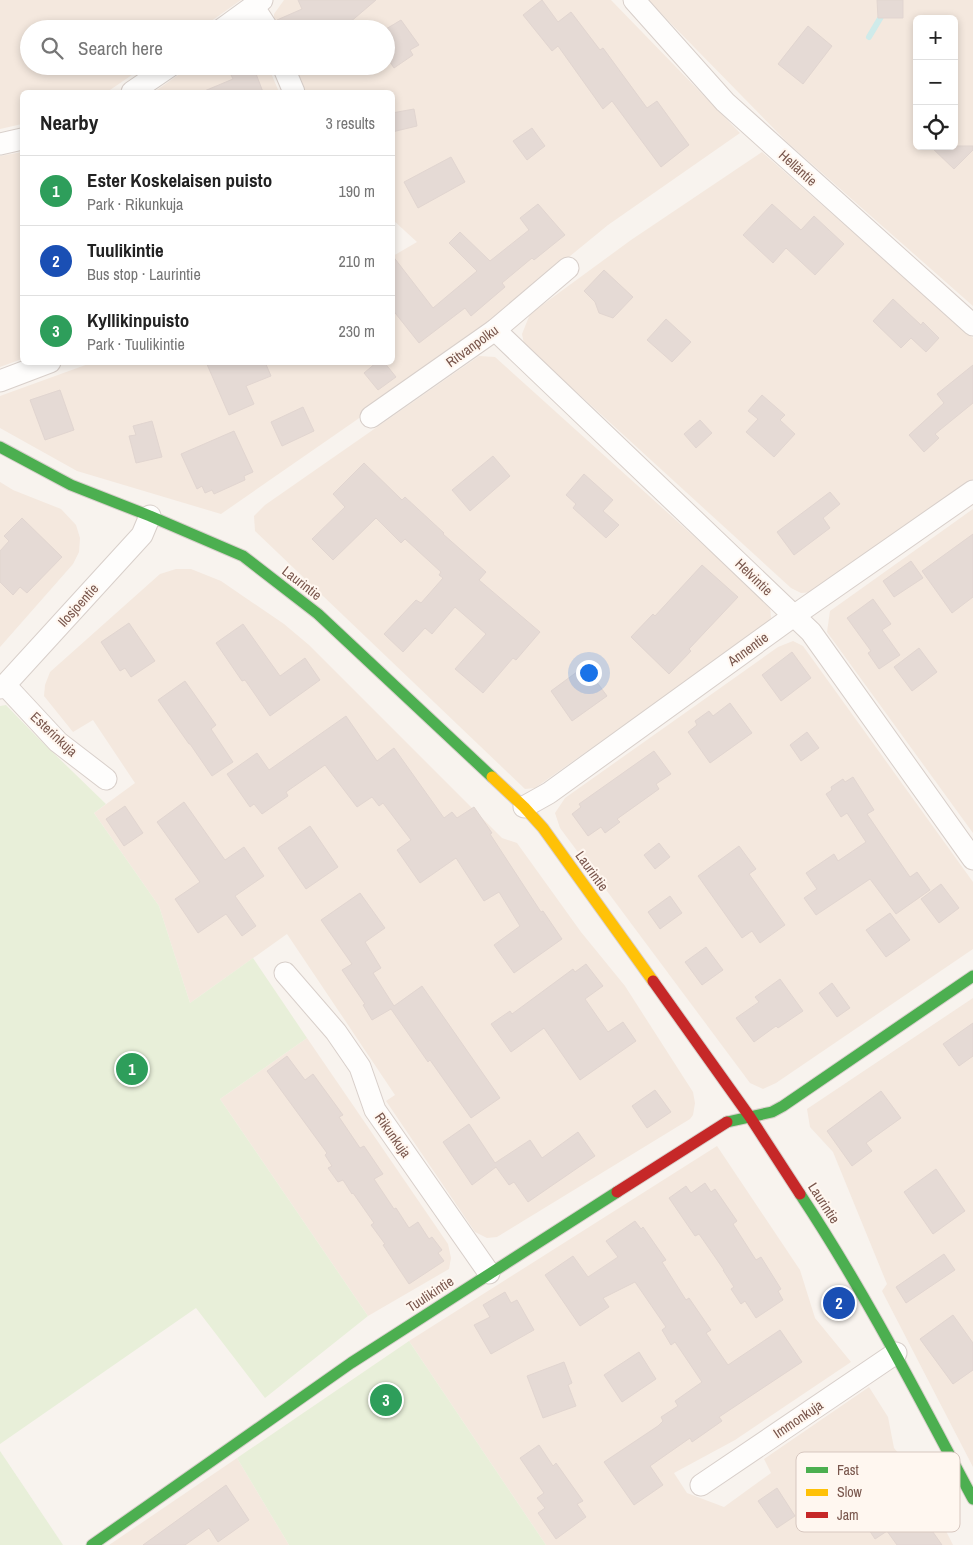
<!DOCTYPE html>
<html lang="en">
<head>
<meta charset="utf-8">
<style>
  body { margin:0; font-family:"Archivo Narrow",sans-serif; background:#f6f6f6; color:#222 }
  .controls { position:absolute; right:15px; top:15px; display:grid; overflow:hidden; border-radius:8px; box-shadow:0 2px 8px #0003 }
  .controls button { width:45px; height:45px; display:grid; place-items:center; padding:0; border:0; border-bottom:1px solid #e0e0e0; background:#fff; color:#222; font:25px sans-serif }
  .you { position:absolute; left:588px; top:672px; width:18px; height:18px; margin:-12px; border:4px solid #fff; border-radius:50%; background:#1a73e8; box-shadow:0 0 0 8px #1a73e833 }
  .badge { display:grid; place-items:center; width:32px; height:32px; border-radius:50%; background:#7c3aed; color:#fff; font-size:16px; font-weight:700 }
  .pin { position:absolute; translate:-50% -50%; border:2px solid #fff; box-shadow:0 1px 5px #0006 }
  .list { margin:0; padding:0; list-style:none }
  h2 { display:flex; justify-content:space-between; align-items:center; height:65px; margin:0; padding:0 20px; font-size:21px }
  h2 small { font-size:16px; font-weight:400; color:#767676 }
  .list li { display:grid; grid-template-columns:32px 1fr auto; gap:15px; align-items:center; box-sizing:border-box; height:70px; padding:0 20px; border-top:1px solid #e0e0e0 }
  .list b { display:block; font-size:19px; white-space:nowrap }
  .list p { margin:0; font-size:16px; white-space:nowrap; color:#767676 }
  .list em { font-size:16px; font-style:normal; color:#767676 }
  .icon { flex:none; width:28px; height:28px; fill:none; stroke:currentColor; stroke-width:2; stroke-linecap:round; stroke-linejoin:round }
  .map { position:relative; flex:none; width:973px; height:1545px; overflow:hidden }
  .search { position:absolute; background:#fff; box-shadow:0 2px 8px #0003; left:20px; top:20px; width:375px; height:55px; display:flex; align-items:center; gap:12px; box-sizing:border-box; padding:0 18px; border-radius:28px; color:#767676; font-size:19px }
  .panel { position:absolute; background:#fff; box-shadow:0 2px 8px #0003; left:20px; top:90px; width:375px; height:275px; border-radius:8px }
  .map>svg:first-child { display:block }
  .residential { fill:#f4e8de; fill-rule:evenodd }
  .green { fill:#e8efd9 }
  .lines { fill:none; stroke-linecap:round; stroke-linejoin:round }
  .stream { stroke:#cfebea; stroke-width:6 }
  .building { fill:#e5dad5; stroke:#e1d5d0 }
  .street-casing { stroke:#d8cfca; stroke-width:23 }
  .fast-casing { stroke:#d9d0cc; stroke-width:13 }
  .slow-casing { stroke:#d9d0cc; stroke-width:13 }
  .jam-casing { stroke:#d9d0cc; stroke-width:13 }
  .street { stroke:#fefdfc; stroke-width:21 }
  .fast { stroke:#4caf50; stroke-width:11 }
  .slow { stroke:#ffc107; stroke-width:11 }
  .jam { stroke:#c62828; stroke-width:11 }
  .labels { text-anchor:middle; stroke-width:4; stroke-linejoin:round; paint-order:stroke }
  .street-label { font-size:14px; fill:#79564c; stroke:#fff7f0 }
  .key { fill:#fff7f0; stroke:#d7c7bf; stroke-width:1 }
  .key-label { font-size:14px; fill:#79564c }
</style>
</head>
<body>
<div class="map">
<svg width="973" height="1545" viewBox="0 0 973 1545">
  <rect width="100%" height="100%" fill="#f8f3ee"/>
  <!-- residential -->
  <g class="residential">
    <polygon points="0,0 241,0 200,29 29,29 29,66 145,66 107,92 22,92 22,124 0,129"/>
    <polygon points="284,0 611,0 740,133 608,225 443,360 221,514 77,471 0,428 0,396 91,363 392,362 393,256 417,242 393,220 392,92 300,92 289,66 386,66 386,29 274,29 274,14"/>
    <path d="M648,0H973V306L787,142ZM917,19H954V146H917Z"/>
    <polygon points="191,66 268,66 279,92 154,92"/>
    <polygon points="22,152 22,359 0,367 0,156"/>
    <polygon points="762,152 973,338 973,479 814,592 801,593 791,588 524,344 522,334 530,314 631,240"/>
    <polygon points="479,356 495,357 770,605 771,618 766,625 535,788 525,789 255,531 254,516 265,505"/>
    <polygon points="0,482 13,490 61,509 76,525 80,538 79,552 73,564 0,647"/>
    <polygon points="973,509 973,833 827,632 830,611"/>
    <polygon points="176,569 191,569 221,581 284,624 309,645 502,838 517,843 581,932 625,986 693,1092 695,1103 693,1115 690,1119 497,1237 487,1238 475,1232 386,1101 395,1095 287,934 190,1003 159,906 94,813 135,783 93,720 73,732 44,696 45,685 50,672 160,574"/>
    <polygon points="793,641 803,646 973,882 973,949 776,1083 763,1089 750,1083 560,828 555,813 565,798 778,647"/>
    <polygon points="973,998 973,1467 882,1291 887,1284 833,1152 810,1127 807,1109"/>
    <polygon points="307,1038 448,1244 451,1258 449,1269 368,1316 220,1099"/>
    <polygon points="717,1146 800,1270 815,1318 851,1362 735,1440 674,1473 687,1493 724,1507 771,1473 764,1459 869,1387 888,1417 894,1448 920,1479 953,1545 546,1545 409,1341"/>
    <polygon points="237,1458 289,1545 109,1545"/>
  </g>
  <!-- green -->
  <g class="green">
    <polygon points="6,705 36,736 106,804 94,813 159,906 190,1003 253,958 307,1038 220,1099 368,1316 265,1398 196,1308 0,1444 0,706"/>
    <polygon points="409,1341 546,1545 289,1545 237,1458"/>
    <polygon points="0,1451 63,1545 0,1545"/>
  </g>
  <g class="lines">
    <!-- stream -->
    <polyline class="stream" points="869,37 891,0"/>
  </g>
  <!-- building -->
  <g class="building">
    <polygon points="298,0 376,0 342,29 280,29 277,20 302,9"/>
    <polygon points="542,0 558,22 571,12 600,50 603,48 647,108 657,101 689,145 661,167 612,101 603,109 558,46 552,51 523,15"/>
    <polygon points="877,0 903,0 903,18 878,18"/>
    <polygon points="401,20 419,45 410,50 413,55 394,68 386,56 386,29"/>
    <polygon points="808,26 832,46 803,84 778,64"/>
    <polygon points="246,66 253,66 263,92 202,92 233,79 230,73"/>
    <polygon points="414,109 417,126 392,132 392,113"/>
    <polygon points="532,128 545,146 527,160 513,141"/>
    <polygon points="930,146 973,146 973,150 954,169"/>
    <polygon points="451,157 465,182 418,208 404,182"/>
    <polygon points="538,204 565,235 534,260 532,258 502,283 505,287 471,316 465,308 419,343 392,309 392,255 433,308 477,271 449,243 460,232 490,261 529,230 520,218"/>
    <polygon points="772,204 801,230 814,216 844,244 815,275 786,248 773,263 743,235"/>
    <polygon points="604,270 633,297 613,318 599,313 595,302 584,291"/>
    <polygon points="893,299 921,325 923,322 939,338 926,352 911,338 901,348 873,321"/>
    <polygon points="666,319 691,342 672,362 647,340"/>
    <polygon points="206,362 265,362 271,376 246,386 254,404 229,415"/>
    <polygon points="377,362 384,362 396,377 378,390 364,373"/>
    <polygon points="973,365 973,403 935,434 939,438 924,452 909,435 944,403 937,394"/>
    <polygon points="60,390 74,430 45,440 30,400"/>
    <polygon points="762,395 785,415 780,420 795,434 774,457 746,432 758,419 748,411"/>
    <polygon points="303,407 314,431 282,446 271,422"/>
    <polygon points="700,420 712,433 696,448 684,434"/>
    <polygon points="152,421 162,457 136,463 129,436 136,435 133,426"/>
    <polygon points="234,431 253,472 244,476 245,480 214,494 212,490 205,493 202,486 197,489 181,454"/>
    <polygon points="493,456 510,476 470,511 452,490"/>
    <polygon points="364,463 402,500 405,497 444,533 443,534 486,572 479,580 540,632 516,660 513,658 483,693 455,669 486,634 455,607 432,634 425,628 403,652 384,634 416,600 421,603 443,578 439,575 441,572 405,539 401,543 376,518 333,560 312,539 345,507 333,494"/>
    <polygon points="584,474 613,500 603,511 619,525 606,538 573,508 576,504 566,495"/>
    <polygon points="830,492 840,504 823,518 830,528 794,555 777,532"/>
    <polygon points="22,518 62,557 27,593 20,587 13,595 0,582 0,551 9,541 4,536"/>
    <polygon points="973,534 973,597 952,613 922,571"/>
    <polygon points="911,561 923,578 894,597 883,581"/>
    <polygon points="702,565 738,597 689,649 691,651 669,674 631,637 653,614 655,616"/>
    <polygon points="873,599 891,624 882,630 900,655 879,669 868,653 871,651 847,618"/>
    <polygon points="129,623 155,661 131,677 125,668 120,671 101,642"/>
    <polygon points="243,624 280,676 305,658 320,680 270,716 245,680 242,681 216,643"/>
    <polygon points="919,648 937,672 912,691 894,667"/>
    <polygon points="792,652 811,678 781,701 762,675"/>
    <polygon points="585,666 607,696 572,721 551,691"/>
    <polygon points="185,681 216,725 211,729 233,762 212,776 190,744 189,744 158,700"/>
    <polygon points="730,703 752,733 710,763 688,732 697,725 695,721 709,711 713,716"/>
    <polygon points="346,716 377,761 394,748 444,818 452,812 457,818 474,807 492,833 490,834 541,912 543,911 562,939 514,973 494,945 520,926 499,892 484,901 456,858 420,883 397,850 411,840 383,803 379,806 372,797 357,807 325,765 286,792 288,796 262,814 254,804 250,807 227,774 257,753 269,770"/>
    <polygon points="807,732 819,748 801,761 790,745"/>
    <polygon points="654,751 671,774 656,784 659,789 617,819 620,822 605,833 601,827 588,836 572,814 581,807 579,804"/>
    <polygon points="853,777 874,810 867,814 910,877 917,872 930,890 896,914 870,879 816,915 804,898 817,889 806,873 834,854 838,861 866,842 847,813 841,817 826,794 832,790 831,787 843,779 845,782"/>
    <polygon points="184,802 225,860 244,847 264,876 235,896 256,926 242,936 226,914 198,933 175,899 200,882 157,822"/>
    <polygon points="125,806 143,833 124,846 106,819"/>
    <polygon points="310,826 338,867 306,889 278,848"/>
    <polygon points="659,843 670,857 655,869 644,855"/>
    <polygon points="739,846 756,869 749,874 785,925 760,943 752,931 742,938 698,876"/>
    <polygon points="941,884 959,908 939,923 921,899"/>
    <polygon points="360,893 385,928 365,942 381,968 373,973 394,1006 422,986 500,1098 471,1118 430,1060 428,1062 391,1009 372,1020 363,1005 365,1004 342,970 352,964 321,920"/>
    <polygon points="670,896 682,913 660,929 648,912"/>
    <polygon points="890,913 910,940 886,957 866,930"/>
    <polygon points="706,947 723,970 702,985 685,962"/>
    <polygon points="586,964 603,986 585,999 608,1032 623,1022 636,1041 580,1080 544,1028 511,1052 491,1024 510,1011 512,1014 573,969 575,972"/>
    <polygon points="780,979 803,1011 778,1028 776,1026 754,1042 736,1018 759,1002 755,997"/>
    <polygon points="832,983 850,1008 837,1017 819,993"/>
    <polygon points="973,1023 973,1056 959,1066 943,1044"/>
    <polygon points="287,1056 305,1080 313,1074 343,1115 339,1117 360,1148 364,1146 383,1174 374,1179 394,1209 396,1208 409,1228 418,1222 429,1239 432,1237 442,1250 438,1253 444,1261 409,1284 383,1245 385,1244 371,1225 374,1223 353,1193 352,1194 343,1180 338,1182 328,1168 332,1166 325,1155 327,1153 267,1071"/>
    <polygon points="655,1090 671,1112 647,1128 632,1106"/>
    <polygon points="881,1091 901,1118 866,1143 872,1151 852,1166 827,1131"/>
    <polygon points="469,1124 495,1163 530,1140 542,1158 578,1132 595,1156 528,1202 514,1182 509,1185 496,1167 472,1185 443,1142"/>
    <polygon points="936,1169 965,1211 933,1234 904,1192"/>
    <polygon points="705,1183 711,1192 715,1189 737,1221 733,1224 756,1260 761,1257 781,1289 778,1291 783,1300 756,1318 745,1301 741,1304 731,1289 734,1287 723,1270 724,1270 699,1234 695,1236 669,1198 686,1186 691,1193"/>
    <polygon points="635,1221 641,1229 643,1227 666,1260 662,1262 686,1300 689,1298 711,1330 706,1333 728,1365 780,1330 802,1362 719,1417 722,1421 692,1442 690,1438 650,1466 663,1485 634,1505 604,1462 658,1426 663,1421 661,1417 678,1406 675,1401 702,1382 675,1342 671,1345 662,1330 666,1327 635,1282 603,1298 609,1307 580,1326 545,1275 573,1256 588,1277 618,1257 606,1241"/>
    <polygon points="944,1254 955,1270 906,1303 896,1287"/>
    <polygon points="505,1292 511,1303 517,1300 534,1330 491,1354 474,1325 490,1317 483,1305"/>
    <polygon points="953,1315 973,1343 973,1370 953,1384 920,1339"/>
    <polygon points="639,1352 656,1379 622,1402 604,1375"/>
    <polygon points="564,1362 572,1383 568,1385 576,1406 543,1418 527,1376"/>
    <polygon points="539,1445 553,1466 556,1463 583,1501 577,1504 586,1517 556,1539 538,1513 545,1508 537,1498 544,1493 520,1458"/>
    <polygon points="884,1462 942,1545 897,1545 887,1531 875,1539 851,1502 863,1494 854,1483"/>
    <polygon points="226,1485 249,1520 218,1542 209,1528 185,1545 143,1545"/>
    <polygon points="777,1488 795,1516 777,1528 758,1501"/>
  </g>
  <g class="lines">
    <!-- street casing -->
    <g class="street-casing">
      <g id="street">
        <polyline points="634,0 725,102 973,325"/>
        <polyline points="253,6 268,29"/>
        <polyline points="222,29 262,0"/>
        <polyline points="283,66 294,92"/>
        <polyline points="132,92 170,66"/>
        <polyline points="0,144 22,139"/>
        <polyline points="495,330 811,632 973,859"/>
        <polyline points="0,381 50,362"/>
        <polyline points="371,417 495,330 568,268"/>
        <polyline points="5,685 58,742 106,779"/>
        <polyline points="0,688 5,685 142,535 150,516"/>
        <polyline points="524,807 549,793 795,615 973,491"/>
        <polyline points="285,973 336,1032 360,1067 375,1110 489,1273"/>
        <polyline points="701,1485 896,1353"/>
      </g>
    </g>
    <!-- fast casing -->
    <g class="fast-casing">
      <g id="fast">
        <polyline points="0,447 71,485 150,516 243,556 318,614 492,777"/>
        <polyline points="727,1122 772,1112 783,1106 973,976"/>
        <path d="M800,1194C865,1292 918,1396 973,1499"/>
        <polyline points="92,1545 351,1363 617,1192"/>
      </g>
    </g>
    <!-- slow casing -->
    <g class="slow-casing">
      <polyline id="slow" points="492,777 524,807 543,828 653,981"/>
    </g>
    <!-- jam casing -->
    <g class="jam-casing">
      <g id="jam">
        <polyline points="653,981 750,1117 800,1194"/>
        <polyline points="617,1192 727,1122"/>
      </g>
    </g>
    <!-- street -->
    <use href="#street" class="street"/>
    <!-- fast -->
    <use href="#fast" class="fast"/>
    <!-- slow -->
    <use href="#slow" class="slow"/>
    <!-- jam -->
    <use href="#jam" class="jam"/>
  </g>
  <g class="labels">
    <!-- street labels -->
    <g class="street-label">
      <text transform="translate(798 168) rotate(42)" y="5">Helläntie</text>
      <text transform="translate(472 346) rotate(-36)" y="5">Ritvanpolku</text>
      <text transform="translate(754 577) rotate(44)" y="5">Helvintie</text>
      <text transform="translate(302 583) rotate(38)" y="5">Laurintie</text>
      <text transform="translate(78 605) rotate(-48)" y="5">Ilosjoentie</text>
      <text transform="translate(748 649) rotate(-36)" y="5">Annentie</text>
      <text transform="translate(54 734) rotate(43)" y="5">Esterinkuja</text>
      <text transform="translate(592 871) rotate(54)" y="5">Laurintie</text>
      <text transform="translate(393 1135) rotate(55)" y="5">Rikunkuja</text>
      <text transform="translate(824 1203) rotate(57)" y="5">Laurintie</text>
      <text transform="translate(430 1294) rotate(-33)" y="5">Tuulikintie</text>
      <text transform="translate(798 1419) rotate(-34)" y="5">Immonkuja</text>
    </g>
  </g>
  <!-- legend -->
  <rect x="796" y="1452" width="164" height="80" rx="8" class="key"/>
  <rect x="806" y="1467" width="22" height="6" fill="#4caf50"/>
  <rect x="806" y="1489" width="22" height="7" fill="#ffc107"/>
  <rect x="806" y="1512" width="22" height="6" fill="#c62828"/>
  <g class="key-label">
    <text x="837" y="1475">Fast</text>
    <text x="837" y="1497">Slow</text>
    <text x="837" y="1520">Jam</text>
  </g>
</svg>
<div class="controls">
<button>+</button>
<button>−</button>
<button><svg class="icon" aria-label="locate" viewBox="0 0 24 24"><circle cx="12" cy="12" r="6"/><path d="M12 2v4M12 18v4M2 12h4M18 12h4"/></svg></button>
</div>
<div class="you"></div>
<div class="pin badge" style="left:132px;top:1069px;background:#2e9e5b">1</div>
<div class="pin badge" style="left:839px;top:1303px;background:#1a4fb4">2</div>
<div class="pin badge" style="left:386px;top:1400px;background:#2e9e5b">3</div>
<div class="search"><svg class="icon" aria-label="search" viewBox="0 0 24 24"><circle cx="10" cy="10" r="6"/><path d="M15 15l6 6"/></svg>Search here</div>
<section class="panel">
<h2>Nearby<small>3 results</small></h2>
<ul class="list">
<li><span class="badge" style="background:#2e9e5b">1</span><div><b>Ester Koskelaisen puisto</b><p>Park · Rikunkuja</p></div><em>190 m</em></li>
<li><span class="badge" style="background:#1a4fb4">2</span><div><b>Tuulikintie</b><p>Bus stop · Laurintie</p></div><em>210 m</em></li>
<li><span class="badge" style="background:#2e9e5b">3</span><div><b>Kyllikinpuisto</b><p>Park · Tuulikintie</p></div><em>230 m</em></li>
</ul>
</section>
</div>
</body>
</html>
